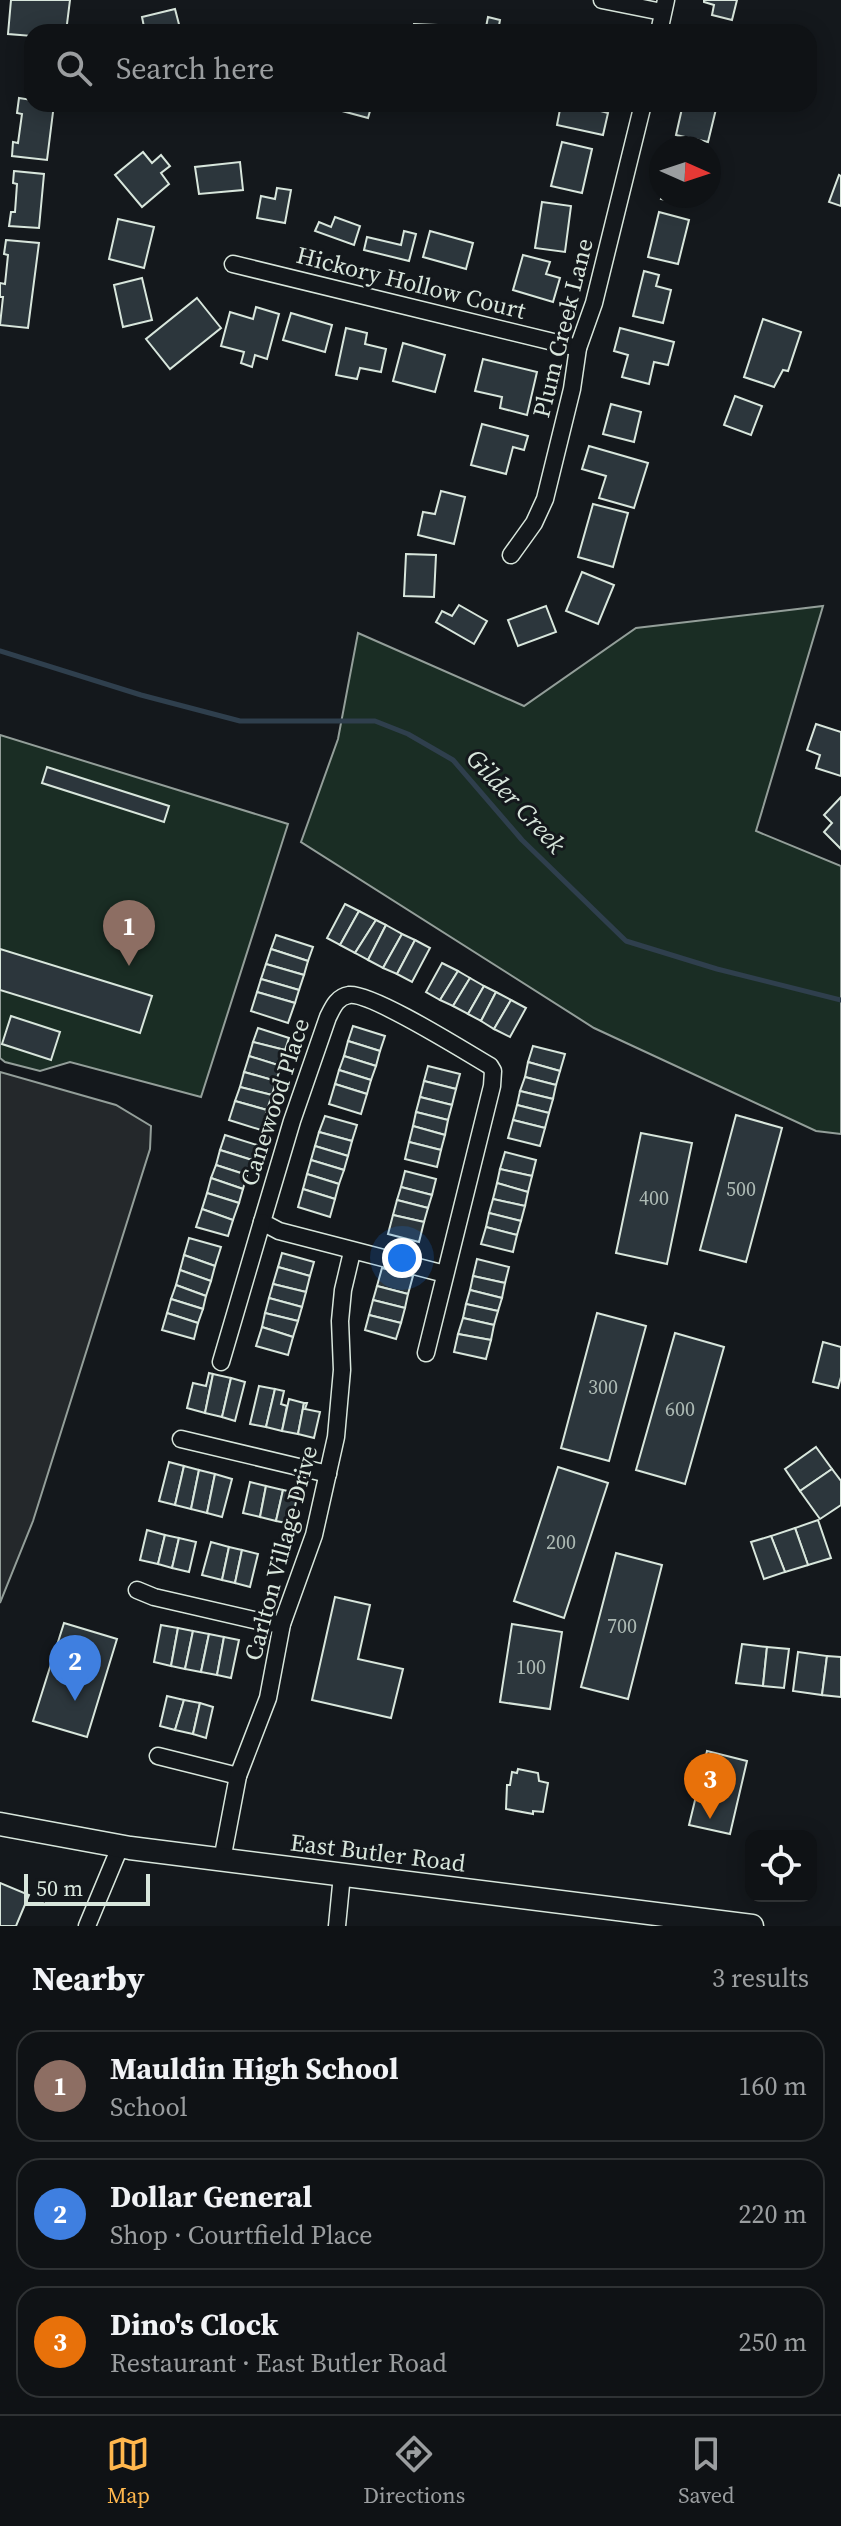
<!DOCTYPE html>
<html lang="en">
<head>
<meta charset="utf-8">
<style>
  body { margin:0; font-family:"Source Serif 4",serif; background:#181b1e; color:#f1f3f6 }
  .controls { position:absolute; right:24px; bottom:24px; display:grid; overflow:hidden; border-radius:16px; box-shadow:0 4px 20px #0003 }
  .controls button { width:72px; height:72px; display:grid; place-items:center; padding:0; border:0; border-bottom:2px solid #2f3234; background:#0f1215; color:#f1f3f6; font:40px sans-serif }
  .compass { position:absolute; left:649px; top:136px; width:72px; height:72px; border-radius:50%; background:#0f1215; box-shadow:0 4px 20px #0003; rotate:93deg }
  .scale { position:absolute; left:24px; bottom:20px; width:126px; box-sizing:border-box; padding-left:8px; border:4px solid #d8e6dc; border-top:0; font-size:22px; line-height:28px; white-space:nowrap; color:#d8e6dc; -webkit-text-stroke:6px #14181c; paint-order:stroke }
  .you { position:absolute; left:402px; top:1258px; width:28px; height:28px; margin:-20px; border:6px solid #fff; border-radius:50%; background:#1a73e8; box-shadow:0 0 0 12px #1a73e833 }
  .badge { display:grid; place-items:center; width:52px; height:52px; border-radius:50%; background:#ffb74d; color:#fff; font-size:26px; font-weight:700 }
  .pin { position:absolute; translate:-50% -66px; filter:drop-shadow(0 2px 4px #0008) }
  .pin::after { content:''; position:absolute; top:42px; width:28px; height:24px; background:inherit; clip-path:polygon(0 0,100% 0,50% 100%) }
  .list { margin:0; padding:0; list-style:none }
  h2 { display:flex; justify-content:space-between; align-items:center; height:104px; margin:0; padding:0 32px; font-size:34px }
  h2 small { font-size:26px; font-weight:400; color:#9b9ea0 }
  .list li { display:grid; grid-template-columns:52px 1fr auto; gap:24px; align-items:center; box-sizing:border-box; height:112px; margin:0 16px 16px; padding:0 16px; border:2px solid #2f3234; border-radius:24px }
  .list b { display:block; font-size:30px; white-space:nowrap }
  .list p { margin:0; font-size:26px; white-space:nowrap; color:#9b9ea0 }
  .list em { font-size:26px; font-style:normal; color:#9b9ea0 }
  .icon { flex:none; width:44px; height:44px; fill:none; stroke:currentColor; stroke-width:2; stroke-linecap:round; stroke-linejoin:round }
  .map { position:relative; flex:none; width:841px; height:1926px; overflow:hidden }
  .search { position:absolute; background:#0f1215; box-shadow:0 4px 20px #0003; left:24px; right:24px; top:24px; height:88px; display:flex; align-items:center; gap:20px; box-sizing:border-box; padding:0 28px; border-radius:24px; color:#9b9ea0; font-size:30px }
  .sheet { height:488px; background:#0f1215 }
  nav { display:flex; justify-content:space-around; align-items:center; box-sizing:border-box; height:112px; border-top:2px solid #2f3234; background:#0f1215; font-size:22px; color:#9b9ea0 }
  nav a { display:grid; justify-items:center; gap:4px }
  nav .on { color:#ffb74d }
  .map>svg:first-child { display:block }
  .green { fill:#1a2d24; stroke:#939e99; stroke-width:2 }
  .parking { fill:#24282b; stroke:#939e99; stroke-width:2 }
  .lines { fill:none; stroke-linecap:round; stroke-linejoin:round }
  .stream { stroke:#2f3f4d; stroke-width:5 }
  .building { fill:#2c363c; stroke:#d8e6dc; stroke-width:2 }
  .minor-casing { stroke:#d8e6dc; stroke-width:19 }
  .secondary-casing { stroke:#d8e6dc; stroke-width:25 }
  .minor { stroke:#14181c; stroke-width:16 }
  .secondary { stroke:#14181c; stroke-width:22 }
  .labels { text-anchor:middle; stroke-width:6; stroke-linejoin:round; paint-order:stroke }
  .number-label { font-size:20px; fill:#adbab4 }
  .street-label { font-size:24px; fill:#d8e6dc; stroke:#14181c }
  .water-label { font-size:26px; font-style:italic; fill:#d8e6dc; stroke:#14181c }
</style>
</head>
<body>
<div class="map">
<svg width="841" height="1926" viewBox="0 0 841 1926">
  <rect width="100%" height="100%" fill="#14181c"/>
  <!-- green -->
  <g class="green">
    <polygon points="823,606 756,831 841,866 841,1134 816,1131 594,1028 301,842 338,739 358,633 524,706 636,628"/>
    <polygon points="0,735 288,824 201,1097 70,1062 40,1071 5,1062 0,1058"/>
  </g>
  <!-- parking -->
  <polygon class="parking" points="0,1072 116,1105 151,1126 150,1149 33,1521 0,1603"/>
  <g class="lines">
    <!-- stream -->
    <polyline class="stream" points="0,651 141,695 240,721 375,721 408,734 453,760 522,840 626,941 717,969 841,1000"/>
  </g>
  <!-- building -->
  <g class="building">
    <polygon points="11,0 70,0 66,32 32,32 32,36 8,34"/>
    <polygon points="704,0 737,0 732,20 712,15 714,5 704,2"/>
    <polygon points="175,9 181,32 145,32 142,17"/>
    <polygon points="488,17 500,20 498,31 502,32 485,32"/>
    <polygon points="414,24 461,26 461,32 413,32"/>
    <polygon points="19,98 32,100 32,104 54,104 47,160 12,156 13,142 18,143 22,114 17,113"/>
    <polygon points="316,104 372,104 368,118"/>
    <polygon points="561,104 598,104 597,110 608,113 603,135 557,125"/>
    <polygon points="683,104 712,104 711,108 716,109 708,142 676,135"/>
    <polygon points="562,142 592,149 582,193 551,186"/>
    <polygon points="143,152 152,163 161,155 170,166 161,173 169,184 142,207 115,175"/>
    <polygon points="240,162 243,190 199,194 195,167"/>
    <polygon points="14,171 44,174 39,228 9,226 11,212 15,212 17,184 13,183"/>
    <polygon points="839,175 841,176 841,206 829,202"/>
    <polygon points="277,188 291,190 285,223 257,218 261,196 275,199"/>
    <polygon points="662,196 691,196 689,205 661,199"/>
    <polygon points="542,202 571,206 565,252 535,248"/>
    <polygon points="659,212 689,220 678,264 648,257"/>
    <polygon points="335,217 360,226 354,245 315,231 319,222 331,227"/>
    <polygon points="118,219 154,227 144,268 109,259"/>
    <polygon points="404,231 416,234 409,261 364,250 367,237 401,245"/>
    <polygon points="430,231 473,243 466,269 423,257"/>
    <polygon points="6,240 39,243 28,328 0,325 3,297 0,297 0,283 5,284 8,255 4,254"/>
    <polygon points="523,255 550,262 546,274 560,278 553,302 513,290"/>
    <polygon points="644,271 659,275 656,286 671,290 663,323 633,316"/>
    <polygon points="142,278 152,320 123,327 114,285"/>
    <polygon points="197,298 221,328 170,369 146,339"/>
    <polygon points="256,307 279,314 267,359 255,355 252,367 241,363 244,352 221,346 230,312 253,319"/>
    <polygon points="291,313 332,325 325,352 283,340"/>
    <polygon points="763,319 801,332 788,371 783,370 774,387 744,377"/>
    <polygon points="346,328 367,333 365,344 386,349 381,372 360,368 357,379 336,375"/>
    <polygon points="620,328 674,342 668,365 654,362 649,384 622,377 628,355 614,351"/>
    <polygon points="403,343 445,355 435,392 393,381"/>
    <polygon points="483,359 537,372 527,415 500,408 502,397 475,391"/>
    <polygon points="735,396 762,406 751,435 724,425"/>
    <polygon points="611,404 641,412 634,442 603,434"/>
    <polygon points="482,424 528,436 524,450 513,447 506,474 471,465"/>
    <polygon points="589,446 648,463 634,508 599,498 606,476 582,469"/>
    <polygon points="441,491 465,497 454,544 418,535 423,512 435,514"/>
    <polygon points="593,504 628,513 613,567 578,557"/>
    <polygon points="406,554 436,555 434,597 404,596"/>
    <polygon points="582,572 614,585 598,624 566,611"/>
    <polygon points="459,605 487,621 474,644 436,622 442,611 452,616"/>
    <polygon points="546,606 556,632 518,646 508,620"/>
    <polygon points="816,724 841,732 841,776 816,768 820,755 807,750"/>
    <polygon points="47,767 169,806 164,822 42,783"/>
    <polygon points="841,797 841,849 824,832 832,823 824,815"/>
    <polygon points="345,904 359,911 340,945 327,938"/>
    <polygon points="359,911 376,920 355,953 340,945"/>
    <polygon points="376,920 386,925 368,960 355,953"/>
    <polygon points="386,925 402,934 383,968 368,960"/>
    <polygon points="402,934 415,940 397,974 383,968"/>
    <polygon points="276,935 313,947 308,961 271,949"/>
    <polygon points="415,940 430,948 412,982 397,974"/>
    <polygon points="0,949 152,996 140,1033 0,990"/>
    <polygon points="271,949 308,961 304,975 266,964"/>
    <polygon points="442,963 458,971 440,1000 426,992"/>
    <polygon points="266,964 304,975 299,990 261,979"/>
    <polygon points="458,971 470,978 453,1006 440,1000"/>
    <polygon points="470,978 484,986 468,1014 453,1006"/>
    <polygon points="261,979 299,990 295,1003 257,992"/>
    <polygon points="484,986 496,992 481,1021 468,1014"/>
    <polygon points="257,992 295,1003 288,1023 251,1011"/>
    <polygon points="496,992 511,1000 494,1029 481,1021"/>
    <polygon points="511,1000 526,1008 510,1037 494,1029"/>
    <polygon points="11,1016 60,1032 51,1060 2,1044"/>
    <polygon points="353,1026 385,1036 380,1051 348,1041"/>
    <polygon points="258,1028 289,1038 285,1050 253,1042"/>
    <polygon points="348,1041 380,1051 376,1066 344,1056"/>
    <polygon points="253,1042 285,1050 281,1066 249,1056"/>
    <polygon points="533,1046 565,1054 560,1071 528,1062"/>
    <polygon points="249,1056 281,1066 276,1081 244,1072"/>
    <polygon points="344,1056 376,1066 371,1080 339,1070"/>
    <polygon points="528,1062 560,1071 556,1085 525,1077"/>
    <polygon points="428,1066 460,1074 456,1089 424,1081"/>
    <polygon points="339,1070 371,1080 367,1094 335,1084"/>
    <polygon points="244,1072 276,1081 272,1095 240,1087"/>
    <polygon points="525,1077 556,1085 553,1099 520,1091"/>
    <polygon points="424,1081 456,1089 452,1105 420,1097"/>
    <polygon points="335,1084 367,1094 361,1114 329,1104"/>
    <polygon points="240,1087 272,1095 267,1110 235,1101"/>
    <polygon points="520,1091 553,1099 549,1113 517,1105"/>
    <polygon points="420,1097 452,1105 448,1120 416,1112"/>
    <polygon points="235,1101 267,1110 261,1130 229,1120"/>
    <polygon points="517,1105 549,1113 545,1128 513,1120"/>
    <polygon points="416,1112 448,1120 445,1135 413,1126"/>
    <polygon points="736,1115 782,1128 746,1262 700,1250"/>
    <polygon points="325,1116 357,1125 352,1141 319,1132"/>
    <polygon points="513,1120 545,1128 540,1146 508,1138"/>
    <polygon points="413,1126 445,1135 441,1150 409,1142"/>
    <polygon points="319,1132 352,1141 348,1156 315,1146"/>
    <polygon points="641,1133 692,1143 667,1264 616,1253"/>
    <polygon points="225,1135 257,1145 252,1160 220,1150"/>
    <polygon points="409,1142 441,1150 437,1167 405,1159"/>
    <polygon points="315,1146 348,1156 344,1170 311,1160"/>
    <polygon points="220,1150 252,1160 247,1175 216,1165"/>
    <polygon points="505,1152 536,1160 532,1176 500,1169"/>
    <polygon points="311,1160 344,1170 339,1184 307,1174"/>
    <polygon points="216,1165 247,1175 243,1189 211,1178"/>
    <polygon points="500,1169 532,1176 528,1192 497,1183"/>
    <polygon points="405,1171 436,1179 432,1195 401,1187"/>
    <polygon points="307,1174 339,1184 335,1199 303,1189"/>
    <polygon points="211,1178 243,1189 239,1203 207,1193"/>
    <polygon points="497,1183 528,1192 525,1206 493,1199"/>
    <polygon points="401,1187 432,1195 428,1208 397,1200"/>
    <polygon points="303,1189 335,1199 330,1217 298,1207"/>
    <polygon points="207,1193 239,1203 233,1220 202,1209"/>
    <polygon points="493,1199 525,1206 521,1221 489,1213"/>
    <polygon points="397,1200 428,1208 424,1222 393,1215"/>
    <polygon points="202,1209 233,1220 228,1236 196,1227"/>
    <polygon points="489,1213 521,1221 517,1235 486,1227"/>
    <polygon points="393,1215 424,1222 419,1242 388,1234"/>
    <polygon points="486,1227 517,1235 513,1252 481,1244"/>
    <polygon points="189,1238 221,1247 215,1266 184,1255"/>
    <polygon points="282,1253 314,1262 310,1276 278,1267"/>
    <polygon points="184,1255 215,1266 211,1281 180,1270"/>
    <polygon points="477,1259 509,1267 505,1283 473,1276"/>
    <polygon points="278,1267 310,1276 306,1292 273,1284"/>
    <polygon points="382,1268 413,1276 408,1294 377,1286"/>
    <polygon points="180,1270 211,1281 206,1296 176,1285"/>
    <polygon points="473,1276 505,1283 502,1298 470,1290"/>
    <polygon points="273,1284 306,1292 302,1307 269,1298"/>
    <polygon points="176,1285 206,1296 203,1309 171,1299"/>
    <polygon points="377,1286 408,1294 405,1308 373,1300"/>
    <polygon points="470,1290 502,1298 498,1311 466,1304"/>
    <polygon points="269,1298 302,1307 298,1321 265,1313"/>
    <polygon points="171,1299 203,1309 198,1323 167,1313"/>
    <polygon points="373,1300 405,1308 401,1323 369,1315"/>
    <polygon points="466,1304 498,1311 494,1325 463,1318"/>
    <polygon points="167,1313 198,1323 194,1339 162,1330"/>
    <polygon points="265,1313 298,1321 293,1337 262,1327"/>
    <polygon points="597,1313 646,1326 609,1461 561,1448"/>
    <polygon points="369,1315 401,1323 396,1339 365,1330"/>
    <polygon points="463,1318 494,1325 491,1340 458,1334"/>
    <polygon points="262,1327 293,1337 288,1355 256,1346"/>
    <polygon points="675,1333 724,1347 685,1484 636,1470"/>
    <polygon points="458,1334 491,1340 486,1359 454,1352"/>
    <polygon points="823,1342 841,1347 841,1377 838,1388 813,1382"/>
    <polygon points="209,1373 213,1374 205,1413 187,1408 193,1383 206,1386"/>
    <polygon points="213,1374 231,1378 222,1417 205,1413"/>
    <polygon points="231,1378 245,1382 235,1421 222,1417"/>
    <polygon points="259,1386 275,1389 266,1427 250,1424"/>
    <polygon points="275,1389 284,1391 281,1404 287,1406 282,1431 266,1427"/>
    <polygon points="289,1399 304,1403 298,1434 282,1431"/>
    <polygon points="304,1403 307,1403 305,1409 320,1412 314,1438 298,1434"/>
    <polygon points="816,1447 832,1469 800,1491 785,1469"/>
    <polygon points="169,1462 184,1466 175,1505 159,1501"/>
    <polygon points="184,1466 199,1470 191,1509 175,1505"/>
    <polygon points="558,1467 608,1483 564,1618 514,1601"/>
    <polygon points="832,1469 841,1481 841,1505 820,1519 800,1491"/>
    <polygon points="199,1470 215,1474 207,1513 191,1509"/>
    <polygon points="215,1474 232,1479 222,1517 207,1513"/>
    <polygon points="250,1482 266,1486 260,1517 243,1513"/>
    <polygon points="266,1486 283,1490 276,1521 260,1517"/>
    <polygon points="283,1490 298,1493 291,1524 276,1521"/>
    <polygon points="818,1520 831,1558 808,1565 795,1528"/>
    <polygon points="795,1528 808,1565 785,1572 771,1536"/>
    <polygon points="147,1530 165,1535 158,1564 140,1560"/>
    <polygon points="165,1535 179,1538 172,1568 158,1564"/>
    <polygon points="771,1536 785,1572 764,1579 751,1542"/>
    <polygon points="179,1538 196,1542 189,1572 172,1568"/>
    <polygon points="211,1542 229,1547 222,1580 202,1575"/>
    <polygon points="229,1547 242,1550 235,1583 222,1580"/>
    <polygon points="242,1550 258,1554 250,1587 235,1583"/>
    <polygon points="616,1553 662,1565 628,1699 581,1687"/>
    <polygon points="335,1597 370,1605 358,1659 403,1669 391,1718 312,1700"/>
    <polygon points="64,1623 117,1639 87,1737 33,1721"/>
    <polygon points="512,1624 562,1632 550,1709 500,1702"/>
    <polygon points="161,1625 178,1628 171,1666 154,1662"/>
    <polygon points="178,1628 193,1631 185,1669 171,1666"/>
    <polygon points="193,1631 209,1634 201,1672 185,1669"/>
    <polygon points="209,1634 224,1637 217,1675 201,1672"/>
    <polygon points="224,1637 239,1640 231,1678 217,1675"/>
    <polygon points="742,1644 767,1647 763,1686 736,1683"/>
    <polygon points="767,1647 789,1649 784,1688 763,1686"/>
    <polygon points="798,1652 827,1656 822,1695 793,1691"/>
    <polygon points="827,1656 841,1657 841,1697 822,1695"/>
    <polygon points="167,1696 184,1700 175,1730 160,1726"/>
    <polygon points="184,1700 200,1703 193,1734 175,1730"/>
    <polygon points="200,1703 213,1707 206,1738 193,1734"/>
    <polygon points="707,1751 747,1761 730,1834 689,1825"/>
    <polygon points="518,1769 538,1773 539,1781 548,1783 543,1812 533,1811 533,1814 506,1809 507,1785 510,1785 512,1772 517,1773"/>
    <polygon points="0,1883 29,1895 16,1926 0,1926"/>
  </g>
  <g class="lines">
    <!-- minor casing -->
    <g class="minor-casing">
      <g id="minor">
        <polyline points="602,0 662,12"/>
        <polyline points="659,32 666,0"/>
        <polyline points="233,264 578,348"/>
        <polyline points="511,555 534,523 545,499 572,389 578,348 594,303 643,104"/>
        <path d="M426,1353L492,1086L493,1071L490,1066C466,1052 371,992 349,995C337,997 333,1007 328,1017L292,1121L262,1222L279,1231L445,1274"/>
        <polyline points="221,1362 262,1222"/>
        <polyline points="181,1439 328,1474"/>
        <polyline points="137,1590 154,1597 267,1623 282,1624"/>
        <polyline points="158,1756 238,1776"/>
        <polyline points="222,1860 238,1776 268,1698 282,1624 314,1535 336,1437 342,1370 340,1321 343,1290 352,1252"/>
        <polyline points="87,1926 120,1847"/>
        <polyline points="337,1926 342,1875"/>
      </g>
    </g>
    <!-- secondary casing -->
    <g class="secondary-casing">
      <polyline id="secondary" points="0,1824 130,1848 752,1926"/>
    </g>
    <!-- minor -->
    <use href="#minor" class="minor"/>
    <!-- secondary -->
    <use href="#secondary" class="secondary"/>
  </g>
  <g class="labels">
    <!-- number labels -->
    <g class="number-label">
      <text x="741" y="1196">500</text>
      <text x="654" y="1205">400</text>
      <text x="603" y="1394">300</text>
      <text x="680" y="1416">600</text>
      <text x="561" y="1549">200</text>
      <text x="622" y="1633">700</text>
      <text x="531" y="1674">100</text>
    </g>
    <!-- street labels -->
    <g class="street-label">
      <text transform="translate(411 283) rotate(14)" y="8">Hickory Hollow Court</text>
      <text transform="translate(563 328) rotate(-76)" y="8">Plum Creek Lane</text>
      <text transform="translate(275 1102) rotate(-72)" y="8">Canewood Place</text>
      <text transform="translate(281 1553) rotate(-75)" y="8">Carlton Village Drive</text>
      <text transform="translate(378 1853) rotate(7)" y="8">East Butler Road</text>
    </g>
    <!-- water labels -->
    <g class="water-label">
      <text transform="translate(516 801) rotate(47)" y="9">Gilder Creek</text>
    </g>
  </g>
</svg>
<div class="controls">
<button><svg class="icon" aria-label="locate" viewBox="0 0 24 24"><circle cx="12" cy="12" r="6"/><path d="M12 2v4M12 18v4M2 12h4M18 12h4"/></svg></button>
</div>
<svg class="compass" viewBox="-18 -18 36 36"><path d="M0-13l5 13h-10z" fill="#e53935"/><path d="M0 13l5-13h-10z" fill="#9b9ea0"/></svg>
<div class="scale">50 m</div>
<div class="you"></div>
<div class="pin badge" style="left:129px;top:966px;background:#8d6e63">1</div>
<div class="pin badge" style="left:75px;top:1701px;background:#3f7fe0">2</div>
<div class="pin badge" style="left:710px;top:1819px;background:#e8710a">3</div>
<div class="search"><svg class="icon" aria-label="search" viewBox="0 0 24 24"><circle cx="10" cy="10" r="6"/><path d="M15 15l6 6"/></svg>Search here</div>
</div>
<section class="sheet">
<h2>Nearby<small>3 results</small></h2>
<ul class="list">
<li><span class="badge" style="background:#8d6e63">1</span><div><b>Mauldin High School</b><p>School</p></div><em>160 m</em></li>
<li><span class="badge" style="background:#3f7fe0">2</span><div><b>Dollar General</b><p>Shop · Courtfield Place</p></div><em>220 m</em></li>
<li><span class="badge" style="background:#e8710a">3</span><div><b>Dino's Clock</b><p>Restaurant · East Butler Road</p></div><em>250 m</em></li>
</ul>
</section>
<nav>
<a class="on"><svg class="icon" aria-label="map" viewBox="0 0 24 24"><path d="M3 6l6-2 6 2 6-2v14l-6 2-6-2-6 2zM9 4v14M15 6v14"/></svg>Map</a>
<a><svg class="icon" aria-label="directions" viewBox="0 0 24 24"><path d="M12 3l9 9-9 9-9-9zM9 14v-3h6M13 9l2 2-2 2"/></svg>Directions</a>
<a><svg class="icon" aria-label="saved" viewBox="0 0 24 24"><path d="M7 4h10v16l-5-4-5 4z"/></svg>Saved</a>
</nav>
</body>
</html>
